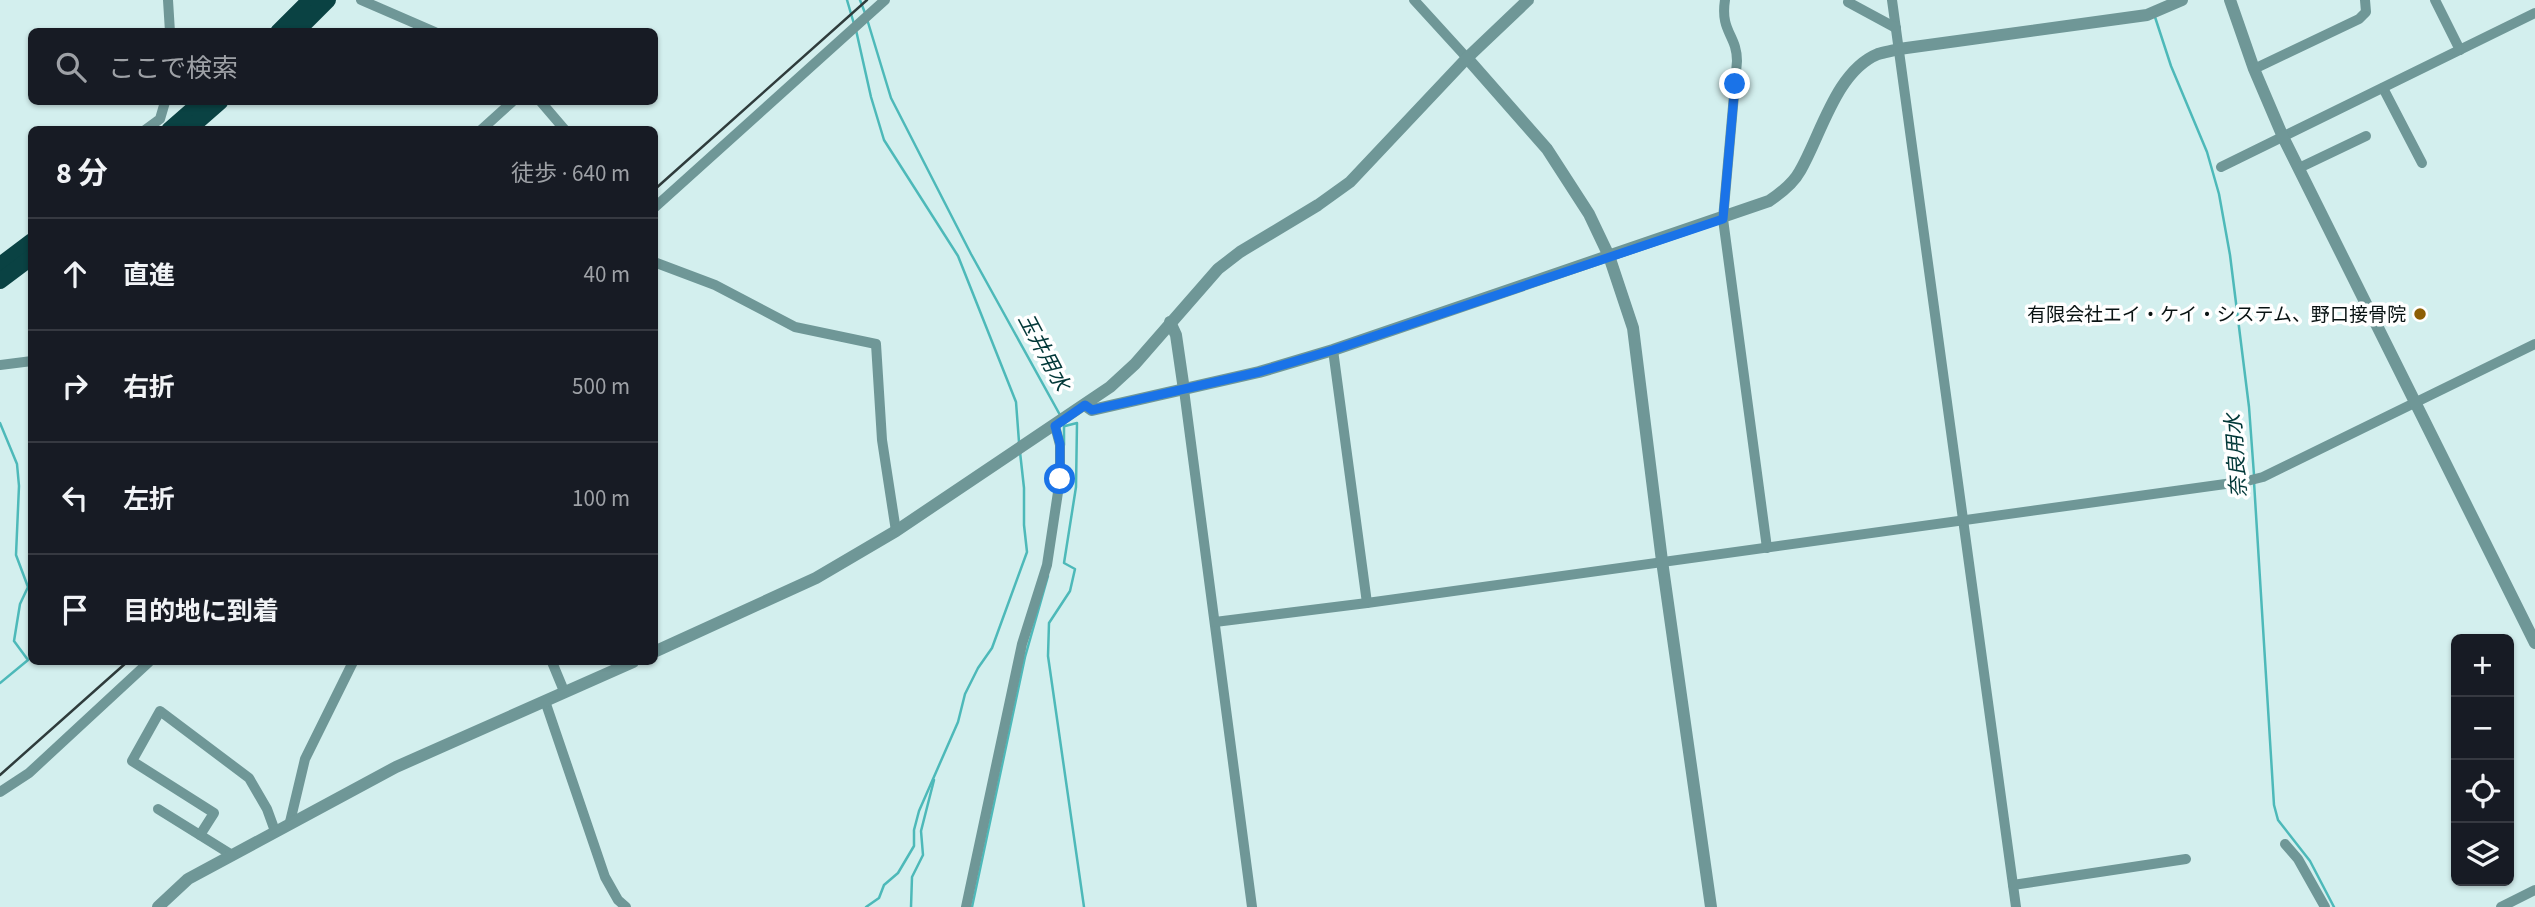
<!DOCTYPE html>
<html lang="ja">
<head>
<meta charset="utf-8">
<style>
  body { margin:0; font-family:"Source Sans 3","Noto Sans JP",sans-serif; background:#242831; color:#f1f3f6 }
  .controls { position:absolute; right:21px; bottom:21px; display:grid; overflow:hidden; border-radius:10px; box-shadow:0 2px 5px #0004 }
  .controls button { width:63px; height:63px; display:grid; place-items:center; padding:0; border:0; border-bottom:2px solid #363941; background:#171b24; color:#f1f3f6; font:35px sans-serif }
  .stop { position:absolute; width:21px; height:21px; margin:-16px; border:5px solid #1a73e8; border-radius:50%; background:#fff }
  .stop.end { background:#1a73e8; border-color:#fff; box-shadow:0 2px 7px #0008 }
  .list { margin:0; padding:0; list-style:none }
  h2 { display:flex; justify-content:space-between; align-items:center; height:91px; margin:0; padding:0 28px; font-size:30px }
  h2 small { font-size:23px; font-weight:400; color:#9ea1a6 }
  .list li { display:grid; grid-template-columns:46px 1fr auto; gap:21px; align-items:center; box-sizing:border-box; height:112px; padding:0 28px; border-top:2px solid #363941 }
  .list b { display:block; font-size:26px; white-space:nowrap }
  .list em { font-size:23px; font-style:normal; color:#9ea1a6 }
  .icon { flex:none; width:38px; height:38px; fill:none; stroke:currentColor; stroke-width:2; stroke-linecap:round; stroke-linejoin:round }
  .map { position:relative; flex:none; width:2535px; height:907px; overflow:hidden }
  .search { position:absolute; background:#171b24; box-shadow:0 2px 5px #0004; left:28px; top:28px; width:630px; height:77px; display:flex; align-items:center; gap:18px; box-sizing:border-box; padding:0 24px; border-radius:10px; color:#9ea1a6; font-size:26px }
  .panel { position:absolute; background:#171b24; box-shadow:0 2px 5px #0004; left:28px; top:126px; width:630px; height:539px; border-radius:10px }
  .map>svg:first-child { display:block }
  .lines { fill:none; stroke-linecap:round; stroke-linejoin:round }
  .stream { stroke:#4db9b9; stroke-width:2.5 }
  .minor { stroke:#6f9797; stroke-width:10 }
  .tertiary { stroke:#6f9797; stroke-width:12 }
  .trunk { stroke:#0a4243; stroke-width:16 }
  .rail { stroke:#2f3c3c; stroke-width:2.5 }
  .route { stroke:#1a73e8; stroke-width:9 }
  .poi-dot { fill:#8d5f06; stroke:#fff; stroke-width:2.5 }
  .labels { text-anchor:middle; stroke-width:7; stroke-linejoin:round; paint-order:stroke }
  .poi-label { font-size:19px; fill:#091313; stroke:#fff; text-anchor:end }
  .water-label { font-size:21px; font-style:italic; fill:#023838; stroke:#fff }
</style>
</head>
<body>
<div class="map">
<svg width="2535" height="907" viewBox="0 0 2535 907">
  <rect width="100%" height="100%" fill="#d3efee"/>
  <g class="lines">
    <!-- stream -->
    <g class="stream">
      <polyline points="847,0 854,24"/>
      <polyline points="860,0 865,13"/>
      <polyline points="2155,17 2171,66 2207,152 2219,194 2230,255 2249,407 2254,475"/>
      <polyline points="867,19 891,98 971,254 1060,415"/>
      <polyline points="856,30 871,97 884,140 958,256 1016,402 1019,442"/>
      <polyline points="0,423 17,464 19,486 16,555 28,587 20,604 14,641 28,660 0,683"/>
      <polyline points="1064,424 1064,445"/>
      <polyline points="1065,426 1077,423 1076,487 1064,563 1075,569 1070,591 1049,623 1048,656 1084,907"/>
      <polyline points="2254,482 2274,805 2278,820 2310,861 2334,907"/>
      <polyline points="866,907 879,898 884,885 898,873 914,846 914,830 919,811 958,722 965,694 978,668 992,648 1027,552 1024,525 1024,488 1020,452"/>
      <polyline points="911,907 912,877 923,855 921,831 934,780"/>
      <polyline points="972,907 1025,657 1048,576"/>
    </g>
    <!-- minor -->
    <g class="minor">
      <polyline points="168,0 170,32"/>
      <polyline points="361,0 435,32"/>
      <polyline points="1414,0 1467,58"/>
      <path d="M1725,0C1720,32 1737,35 1737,61L1723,219L1767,548"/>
      <polyline points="1892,0 2016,907"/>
      <polyline points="2435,0 2460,50"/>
      <polyline points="1848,2 1896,28"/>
      <polyline points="2254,69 2359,19 2366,12 2365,0"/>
      <polyline points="2383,88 2422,163"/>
      <polyline points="541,102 565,130"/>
      <polyline points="145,130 160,119 165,102"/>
      <polyline points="481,130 512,102"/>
      <polyline points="2221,167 2535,13"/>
      <polyline points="2299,168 2366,136"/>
      <polyline points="654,208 885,0"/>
      <polyline points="654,262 715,285 795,327 876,344 882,440 896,531"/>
      <polyline points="1333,350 1367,603"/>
      <polyline points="0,365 32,361"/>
      <polyline points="1184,390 1252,907"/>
      <polyline points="1215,622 1367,603 2247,481 2263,477 2535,344"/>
      <polyline points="552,662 564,691"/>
      <polyline points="545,701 605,877 618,900 626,907"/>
      <polyline points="0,792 29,773 149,662"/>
      <polyline points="158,809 232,855"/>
      <polyline points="290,822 305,759 353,662"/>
      <polyline points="200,835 214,813 132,761 160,711 249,778 267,809 275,831"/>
      <polyline points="2285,844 2298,859 2325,907"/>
      <polyline points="2013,885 2186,859"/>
      <polyline points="966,907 1022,644 1047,565 1060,479 1060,445 1055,426"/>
      <polyline points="2501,907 2535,890"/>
    </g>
    <!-- tertiary -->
    <g class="tertiary">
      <polyline points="2230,0 2254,69 2283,137 2535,643"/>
      <polyline points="1467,58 1547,149 1589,214 1609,256 1633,328 1662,561 1711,907"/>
      <polyline points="1170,322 1176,335 1184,390"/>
      <path d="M1085,405L1092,410L1259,372L1333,350L1769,201C1781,193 1793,184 1800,171C1821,135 1836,71 1878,54C1884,52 1892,51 1899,49L2147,15L2182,0"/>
      <polyline points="654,652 816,578 896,531 1110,387 1135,364 1218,269 1240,252 1318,205 1350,182 1467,58 1528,0"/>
      <polyline points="158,907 188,879 396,767 633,662"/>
    </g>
    <!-- trunk -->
    <g class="trunk">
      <polyline points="278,32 310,0"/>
      <polyline points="296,32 328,0"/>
      <polyline points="169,130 201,102"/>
      <polyline points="188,130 220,102"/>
      <polyline points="0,265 32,241"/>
      <polyline points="0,281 32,257"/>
    </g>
    <!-- rail -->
    <g class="rail">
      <polyline points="654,190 867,0"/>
      <polyline points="0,775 127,662"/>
    </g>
  </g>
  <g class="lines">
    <!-- route -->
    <polyline class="route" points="1060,479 1060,444 1055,426 1085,405 1092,410 1259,372 1333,350 1723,219 1735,84"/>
  </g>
  <!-- markers -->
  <circle class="poi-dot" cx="2420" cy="314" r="7"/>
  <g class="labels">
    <!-- poi labels -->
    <g class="poi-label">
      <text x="2406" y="321">有限会社エイ・ケイ・システム、野口接骨院</text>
    </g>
    <!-- water labels -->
    <g class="water-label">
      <text transform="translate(1044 352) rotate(62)" y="7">玉井用水</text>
      <text transform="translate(2236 456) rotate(-94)" y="7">奈良用水</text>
    </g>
  </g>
</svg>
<div class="controls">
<button>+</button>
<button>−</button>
<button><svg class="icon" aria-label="locate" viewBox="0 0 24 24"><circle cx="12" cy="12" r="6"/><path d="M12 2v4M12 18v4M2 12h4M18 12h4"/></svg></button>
<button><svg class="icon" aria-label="layers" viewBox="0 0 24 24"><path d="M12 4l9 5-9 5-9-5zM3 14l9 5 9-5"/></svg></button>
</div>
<div class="stop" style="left:1060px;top:479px"></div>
<div class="stop end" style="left:1735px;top:84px"></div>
<div class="search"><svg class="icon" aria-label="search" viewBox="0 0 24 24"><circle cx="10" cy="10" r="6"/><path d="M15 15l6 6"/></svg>ここで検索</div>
<section class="panel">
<h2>8 分<small>徒歩 · 640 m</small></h2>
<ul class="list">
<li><svg class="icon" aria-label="ahead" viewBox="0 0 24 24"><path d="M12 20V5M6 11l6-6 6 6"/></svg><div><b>直進</b></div><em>40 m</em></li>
<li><svg class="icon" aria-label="right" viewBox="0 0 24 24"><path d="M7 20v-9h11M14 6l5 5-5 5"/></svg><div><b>右折</b></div><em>500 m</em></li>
<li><svg class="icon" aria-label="left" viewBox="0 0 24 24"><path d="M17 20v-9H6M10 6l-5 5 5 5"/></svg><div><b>左折</b></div><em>100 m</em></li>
<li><svg class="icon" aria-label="arrive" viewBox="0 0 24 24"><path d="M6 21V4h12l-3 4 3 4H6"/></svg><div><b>目的地に到着</b></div></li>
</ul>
</section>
</div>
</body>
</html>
